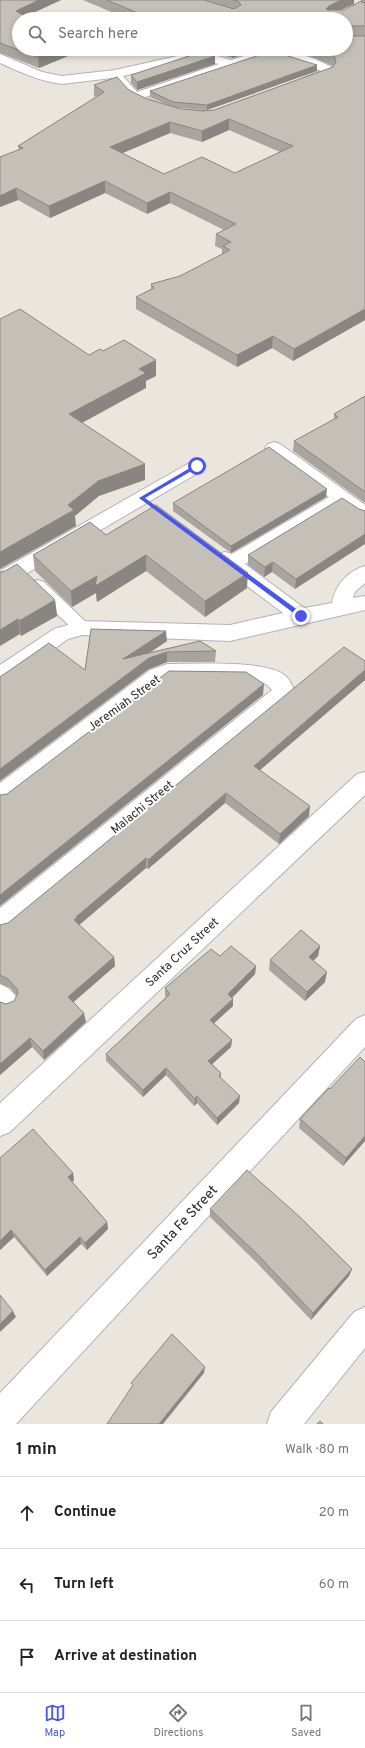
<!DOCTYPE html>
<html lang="en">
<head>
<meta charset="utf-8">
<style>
  body { margin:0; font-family:Overpass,sans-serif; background:#f2f2f2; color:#222 }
  .stop { position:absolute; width:12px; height:12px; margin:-9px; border:3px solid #4856ed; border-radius:50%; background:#fff }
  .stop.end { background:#4856ed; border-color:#fff; box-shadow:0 1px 4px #0008 }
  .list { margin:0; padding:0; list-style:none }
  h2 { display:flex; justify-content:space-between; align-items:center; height:52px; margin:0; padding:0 16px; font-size:17px }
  h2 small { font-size:13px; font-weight:400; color:#767676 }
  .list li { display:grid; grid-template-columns:26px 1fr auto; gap:12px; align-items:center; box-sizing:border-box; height:72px; padding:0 16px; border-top:1px solid #e0e0e0 }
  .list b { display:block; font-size:15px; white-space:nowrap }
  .list em { font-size:13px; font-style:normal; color:#767676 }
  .icon { flex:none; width:22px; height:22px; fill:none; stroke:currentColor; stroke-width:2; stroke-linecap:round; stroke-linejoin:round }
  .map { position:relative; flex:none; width:365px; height:1424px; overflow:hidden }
  .search { position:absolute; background:#fff; box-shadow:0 2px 6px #0003; left:12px; right:12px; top:12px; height:44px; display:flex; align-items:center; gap:10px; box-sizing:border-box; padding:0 14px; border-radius:22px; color:#767676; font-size:15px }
  .sheet { height:268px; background:#fff }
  nav { display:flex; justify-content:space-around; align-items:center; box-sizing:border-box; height:56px; border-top:1px solid #e0e0e0; background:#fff; font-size:11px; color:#767676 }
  nav a { display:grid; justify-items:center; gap:2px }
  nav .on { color:#4856ed }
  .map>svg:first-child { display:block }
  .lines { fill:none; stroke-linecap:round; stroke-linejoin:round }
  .lane-casing { stroke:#b0b2bd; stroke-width:2 }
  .street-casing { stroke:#b0b2bd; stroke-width:2 }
  .lane { fill:#fff; fill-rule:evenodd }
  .street { fill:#fff; fill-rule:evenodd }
  .wall { fill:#a9a59e; fill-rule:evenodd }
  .shaded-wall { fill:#898681 }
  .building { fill:#c4c0b8; stroke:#898681; fill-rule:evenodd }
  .route { fill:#4856ed }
  .labels { text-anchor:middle; stroke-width:4; stroke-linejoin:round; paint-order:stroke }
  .street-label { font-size:12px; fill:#2a2a2a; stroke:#fff }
  .near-street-label { font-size:14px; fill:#2a2a2a; stroke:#fff }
</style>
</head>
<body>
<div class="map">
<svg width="365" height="1424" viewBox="0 0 365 1424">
  <rect width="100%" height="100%" fill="#ebe6dd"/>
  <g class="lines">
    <!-- lane casing -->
    <g class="lane-casing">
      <g id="lane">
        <polygon points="38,580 44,582 88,624 90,628 88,632 82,634 76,632 32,590 30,586 32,582"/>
        <path d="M0,984C9,988 15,993 19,1002L16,1009L8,1012L0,1009Z"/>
      </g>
    </g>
    <!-- street casing -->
    <g class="street-casing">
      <g id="street">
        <path d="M265,49H283L315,59L332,67L334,73L332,76L309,85H301L299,82L301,79L321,71L307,65L272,55L145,97L156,102L158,105L156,108C138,112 122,90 112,78L62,84C39,81 20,72 0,63V54L42,72L62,76L115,70L195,52H204L231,60ZM195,60H203L219,64L137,92L123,76Z"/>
        <path d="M274,442L280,444L365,505V520L358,518L341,506L245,564L304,608L332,603C335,585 348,571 365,566V583L355,592L353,598L365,596V610L230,641L82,635L68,639L8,682L0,684V665L54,629L82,621L230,625L283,613L224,569L215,559L218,554L225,552L232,554L329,497L268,452L265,448L268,444Z"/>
        <polygon points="197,460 203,462 206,466 203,470 7,585 0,587 0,571 191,462"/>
        <path d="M167,664C194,664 263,660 283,674C289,678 292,685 295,692L292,698L9,931L0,934V908L272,690L266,684L258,681L169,680L166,682L8,803L0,805V783L150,670Z"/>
        <polygon points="365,772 365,795 10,1132 0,1136 0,1103 357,774"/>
        <polygon points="365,1015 365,1047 16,1424 0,1424 0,1393 356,1019"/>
        <polygon points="365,1307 365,1348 304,1424 267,1424 271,1412 354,1312"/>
      </g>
    </g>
    <!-- lane -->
    <use href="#lane" class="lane"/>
    <!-- street -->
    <use href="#street" class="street"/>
  </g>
  <!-- wall -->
  <g class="wall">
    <polygon points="0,0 61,0 26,16 19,49 73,49 73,54 39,68 0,53"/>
    <path d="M83,0H354V4L340,10H344L365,0V320L293,361L272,348L237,367L136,309V297L151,289V284L180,276L222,254V249L215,246L216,234L224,230L170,203L147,214L105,193L50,218L18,200L0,207V157L19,150L18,146L96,97L94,96V85L129,90L147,99L167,105L150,97V91L317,71L207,110H214L333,67V66L315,58L288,49H346V19H128ZM178,108L206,110L181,109ZM229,130L280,152L235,173L164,174L122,153L170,133L202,142Z"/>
    <polygon points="179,49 260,49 232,58 204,50 184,53"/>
    <polygon points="215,56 215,64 137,90 131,83 131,75"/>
    <polygon points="365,396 365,503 293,451 294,441 334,419 334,414"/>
    <polygon points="326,497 231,553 173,511 173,503"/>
    <polygon points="359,509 295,589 272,572 264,577 248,565 248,555"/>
    <polygon points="106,535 247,588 205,617 146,571 97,602 96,593 72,607 35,571 33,555"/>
    <polygon points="0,572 55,600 57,616 21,636 20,634"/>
    <polygon points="167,641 149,653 200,641 216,651 215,662 167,662 149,669 85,670"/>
    <polygon points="365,661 365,680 260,770 309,816 279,844 225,803 148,869 146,868 79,925 114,957 115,966 73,1002 86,1022 44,1060 32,1047 0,1075 0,1002 6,1004 14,1001 17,996 10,988 0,984 0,925 8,923"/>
    <polygon points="320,946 318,956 313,961 325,982 305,1001 269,970 270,960"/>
    <polygon points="220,956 256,966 255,974 232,998 233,1006 214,1023 232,1040 231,1047 212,1064 221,1073 221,1078 239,1103 217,1125 197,1103 194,1106 166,1075 143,1097 106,1061 106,1054 166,997 165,996 165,988"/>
    <polygon points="365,1062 365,1141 343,1166 299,1128 300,1119 330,1089"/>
    <polygon points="0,1158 73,1173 74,1180 72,1182 107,1222 108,1229 87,1250 81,1244 47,1276 14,1237 0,1250"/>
    <polygon points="210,1209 352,1269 349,1276 311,1320 257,1263 210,1217"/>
  </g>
  <!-- shaded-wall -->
  <g class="shaded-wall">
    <polygon points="39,0 61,0 20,19 16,11"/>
    <polygon points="341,0 354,0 354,4 328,16 326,9 329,6"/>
    <polygon points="147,15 147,19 145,19 145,16"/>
    <polygon points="59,49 73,49 73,54 39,68 38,57"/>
    <polygon points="184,49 204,49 204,50 184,53"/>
    <polygon points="232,49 260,49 232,58"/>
    <polygon points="215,56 215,64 137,90 137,82"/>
    <polygon points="317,65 317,71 207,110 207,105"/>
    <polygon points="229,119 229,130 202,142 202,131"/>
    <polygon points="170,122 170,133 111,158 110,147"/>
    <polygon points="105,181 105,193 50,218 49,206"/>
    <polygon points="16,188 18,200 0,207 0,196"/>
    <polygon points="170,192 170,203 147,214 147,203"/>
    <polygon points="365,309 365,320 293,361 294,349"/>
    <polygon points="273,336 272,348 237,367 237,355"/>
    <polygon points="156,360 156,376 146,381 146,388 71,429 69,414 139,369"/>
    <polygon points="145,464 145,480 99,496 75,516 76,526 0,569 0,552 68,505 98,481"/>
    <polygon points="327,489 326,497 231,553 231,546"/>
    <polygon points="365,534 365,544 295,589 296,579"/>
    <polygon points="146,555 146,571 97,602 96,593 72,607 71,591 97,576"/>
    <polygon points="273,562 272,572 264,577 265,567"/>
    <polygon points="248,573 247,588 205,617 205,601"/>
    <polygon points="55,600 57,616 21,636 19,621"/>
    <polygon points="18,619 20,634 0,646 0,630"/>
    <polygon points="166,631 167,641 124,670 123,659"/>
    <polygon points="167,652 167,662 149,669 0,781 0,769 149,658"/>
    <polygon points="365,670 365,680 253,776 254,766"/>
    <polygon points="264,684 263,695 0,906 0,895"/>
    <polygon points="226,793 225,803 148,869 148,860"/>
    <polygon points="310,806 309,816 279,844 280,834"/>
    <polygon points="146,858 146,868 78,926 74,920 76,917"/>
    <polygon points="320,946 318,956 307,967 309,957"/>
    <polygon points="114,957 115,966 69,1006 68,997"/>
    <polygon points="256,966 255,974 228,1002 228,994"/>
    <polygon points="327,972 325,982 305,1001 307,992"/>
    <polygon points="233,999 233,1006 210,1027 210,1020"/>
    <polygon points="84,1013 86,1022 44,1060 43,1051"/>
    <polygon points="30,1038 32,1047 0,1075 0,1064"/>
    <polygon points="232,1040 231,1047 208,1068 208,1061"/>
    <polygon points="166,1068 166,1075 143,1097 143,1090"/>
    <polygon points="197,1096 197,1103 194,1106 195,1099"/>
    <polygon points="240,1096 239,1103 217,1125 217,1118"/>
    <polygon points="365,1136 365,1141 343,1166 346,1158"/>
    <polygon points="73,1173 74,1180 70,1184 68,1177"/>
    <polygon points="107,1222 108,1229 87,1250 85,1243"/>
    <polygon points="11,1230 14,1237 0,1250 0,1241"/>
    <polygon points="80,1237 81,1244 47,1276 45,1270"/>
    <polygon points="352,1269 349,1276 311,1320 313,1313"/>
    <polygon points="13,1311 16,1317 0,1332 0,1324"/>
    <polygon points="205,1367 204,1373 163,1424 159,1424"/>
  </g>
  <!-- building -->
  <g class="building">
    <polygon points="0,0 39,0 16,11 30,19 19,19 19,49 59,49 38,57 0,43"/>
    <polygon points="107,0 204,0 234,9 241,5 238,1 233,0 341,0 329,6 326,9 328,10 344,10 363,0 365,0 365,2 361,2 365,3 365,26 346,26 346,19 152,19 147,15 145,16"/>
    <path d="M346,36H365V309L294,349L273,336L237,355L136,297L154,288L151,284L180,276L230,250L223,246L231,242L216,234L236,224L170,192L147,203L105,181L49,206L16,188L0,196V157L23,148L18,146L104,92L94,85L117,77L129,90L147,99L181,109L204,111L214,110L333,67L336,62L334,55L320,49H346ZM229,119L293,146L235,173L202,157L164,174L110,147L170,122L202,131Z"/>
    <polygon points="272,51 317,65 207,105 173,102 150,91"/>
    <polygon points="195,54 215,56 137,82 131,75"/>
    <polygon points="20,309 89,355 100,349 103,351 124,340 156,360 139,369 146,373 69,414 145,464 98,481 68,505 74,510 0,552 0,319"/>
    <polygon points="365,396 365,492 294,441 338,417 334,414"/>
    <polygon points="269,447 327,489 231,546 173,503"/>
    <polygon points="342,498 359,509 365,511 365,534 296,579 273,562 265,567 248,555"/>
    <polygon points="156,505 248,573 205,601 146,555 95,586 97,576 71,591 33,555 90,522 106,535"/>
    <polygon points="17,564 55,600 19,621 18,619 0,630 0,572 5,571"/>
    <polygon points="91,629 166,631 123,659 200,641 216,651 167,652 149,658 0,769 0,677 49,643 85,670"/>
    <polygon points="344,647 365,661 365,670 254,766 310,806 280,834 226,793 148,860 146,858 76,917 77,918 74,920 114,957 68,997 84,1013 43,1051 30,1038 0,1064 0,1002 6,1004 14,1001 18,993 17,989 8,979 0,975 0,925 8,923"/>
    <polygon points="169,671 246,672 264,684 0,895 0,795 7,794"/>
    <polygon points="301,930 320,946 309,957 327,972 307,992 270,960"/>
    <polygon points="231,946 256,966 228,994 233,999 210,1020 232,1040 208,1061 221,1073 219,1076 240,1096 217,1118 197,1096 195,1099 166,1068 143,1090 106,1054 170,994 165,988 211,949 220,956"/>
    <polygon points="360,1057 365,1062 365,1136 346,1158 300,1119 329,1088 330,1089"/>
    <polygon points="33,1129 73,1173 68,1177 107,1222 85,1243 80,1237 45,1270 11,1230 0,1241 0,1158"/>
    <polygon points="247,1170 301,1218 352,1269 313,1313 258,1255 210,1209"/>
    <polygon points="0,1295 13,1311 0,1324"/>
    <polygon points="172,1334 205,1367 159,1424 107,1424 133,1385 131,1383"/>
    <polygon points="320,1421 323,1424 317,1424"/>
  </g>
  <!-- route -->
  <polygon class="route" points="195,465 200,466 145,498 303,614 303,617 299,617 139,498"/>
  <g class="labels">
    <!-- street labels -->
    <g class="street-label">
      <text transform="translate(124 703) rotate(-36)" y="4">Jeremiah Street</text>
      <text transform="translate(142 807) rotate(-39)" y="4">Malachi Street</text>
      <text transform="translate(182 952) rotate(-43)" y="4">Santa Cruz Street</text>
    </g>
    <!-- near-street labels -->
    <g class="near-street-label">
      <text transform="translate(182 1222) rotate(-47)" y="5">Santa Fe Street</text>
    </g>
  </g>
</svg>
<div class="stop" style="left:197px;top:466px"></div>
<div class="stop end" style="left:301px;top:616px"></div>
<div class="search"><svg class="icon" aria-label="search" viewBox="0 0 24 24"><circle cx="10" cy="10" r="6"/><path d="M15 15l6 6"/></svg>Search here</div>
</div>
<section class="sheet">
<h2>1 min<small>Walk · 80 m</small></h2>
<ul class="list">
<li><svg class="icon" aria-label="ahead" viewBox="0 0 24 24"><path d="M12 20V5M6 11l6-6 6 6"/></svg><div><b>Continue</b></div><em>20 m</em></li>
<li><svg class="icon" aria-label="left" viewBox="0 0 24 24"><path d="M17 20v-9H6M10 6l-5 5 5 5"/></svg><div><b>Turn left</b></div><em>60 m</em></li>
<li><svg class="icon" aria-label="arrive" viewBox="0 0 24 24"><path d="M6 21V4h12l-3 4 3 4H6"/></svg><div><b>Arrive at destination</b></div></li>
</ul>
</section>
<nav>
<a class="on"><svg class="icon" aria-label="map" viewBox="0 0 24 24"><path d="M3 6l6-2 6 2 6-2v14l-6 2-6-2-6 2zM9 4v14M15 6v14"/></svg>Map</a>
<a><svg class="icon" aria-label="directions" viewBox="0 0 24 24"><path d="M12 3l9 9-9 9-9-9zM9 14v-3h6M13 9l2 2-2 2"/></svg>Directions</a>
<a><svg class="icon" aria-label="saved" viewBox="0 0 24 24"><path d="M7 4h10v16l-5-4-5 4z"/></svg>Saved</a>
</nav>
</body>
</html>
